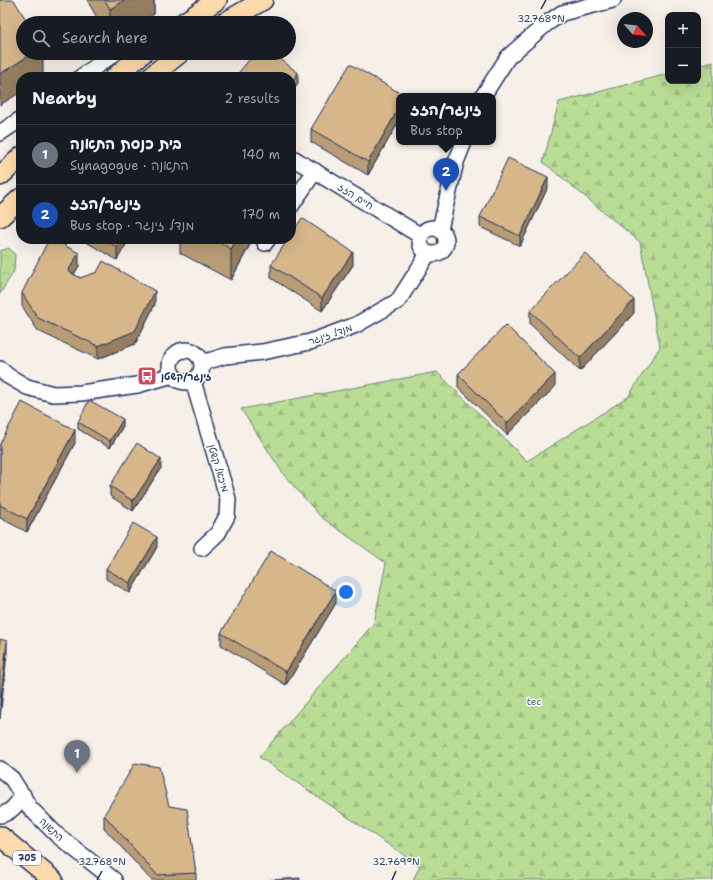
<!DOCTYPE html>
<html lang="en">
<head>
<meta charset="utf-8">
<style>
  body { margin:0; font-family:"Shantell Sans","Playpen Sans Hebrew",sans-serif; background:#20242c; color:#f1f3f6 }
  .controls { position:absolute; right:12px; top:12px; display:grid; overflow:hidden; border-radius:8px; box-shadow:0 4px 16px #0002 }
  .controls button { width:36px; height:36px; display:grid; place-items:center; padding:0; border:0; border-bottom:1px solid #363941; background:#171b24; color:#f1f3f6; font:20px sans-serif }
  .compass { position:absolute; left:617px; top:12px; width:36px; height:36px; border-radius:50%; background:#171b24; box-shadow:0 4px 16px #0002; rotate:117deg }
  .you { position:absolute; left:346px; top:592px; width:14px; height:14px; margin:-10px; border:3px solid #fff; border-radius:50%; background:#1a73e8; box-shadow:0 0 0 6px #1a73e833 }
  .badge { display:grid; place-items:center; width:26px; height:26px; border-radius:50%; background:#ea580c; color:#fff; font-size:13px; font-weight:700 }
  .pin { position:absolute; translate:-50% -33px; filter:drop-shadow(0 1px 2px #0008) }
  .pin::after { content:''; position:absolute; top:21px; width:14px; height:12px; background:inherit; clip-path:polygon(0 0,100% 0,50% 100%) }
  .popup { position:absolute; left:396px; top:93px; width:100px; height:52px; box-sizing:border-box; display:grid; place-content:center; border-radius:8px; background:#171b24; filter:drop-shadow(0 1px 3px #0005); font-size:13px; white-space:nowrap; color:#9ea1a6 }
  .popup b { font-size:15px; color:#f1f3f6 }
  .popup::after { content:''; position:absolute; left:50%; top:100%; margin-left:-8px; border:8px solid transparent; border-top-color:#171b24 }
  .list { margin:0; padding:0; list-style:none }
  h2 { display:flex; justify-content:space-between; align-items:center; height:52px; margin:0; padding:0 16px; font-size:17px }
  h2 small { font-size:13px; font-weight:400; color:#9ea1a6 }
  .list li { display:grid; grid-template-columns:26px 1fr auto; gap:12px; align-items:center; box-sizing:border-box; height:60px; padding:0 16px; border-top:1px solid #363941 }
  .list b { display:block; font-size:15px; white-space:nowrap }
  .list p { margin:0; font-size:13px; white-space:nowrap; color:#9ea1a6 }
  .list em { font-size:13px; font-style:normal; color:#9ea1a6 }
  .icon { flex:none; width:22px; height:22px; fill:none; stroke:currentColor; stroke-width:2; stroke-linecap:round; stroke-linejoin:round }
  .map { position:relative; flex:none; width:713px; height:880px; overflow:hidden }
  .search { position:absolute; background:#171b24; box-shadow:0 4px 16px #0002; left:16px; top:16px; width:280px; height:44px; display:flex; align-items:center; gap:10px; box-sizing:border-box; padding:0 14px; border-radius:22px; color:#9ea1a6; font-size:15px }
  .panel { position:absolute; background:#171b24; box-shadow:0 4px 16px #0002; left:16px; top:72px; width:280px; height:172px; border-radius:16px }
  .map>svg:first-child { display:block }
  .forest { fill:url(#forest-firs); stroke:#6a867a }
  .park { fill:url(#park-crowns); stroke:#6a867a }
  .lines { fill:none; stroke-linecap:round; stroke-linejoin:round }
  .minor-casing { stroke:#1b2f5e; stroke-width:18 }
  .major-casing { stroke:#1b2f5e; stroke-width:22 }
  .minor { stroke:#fff; stroke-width:15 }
  .major { stroke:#fedbac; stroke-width:19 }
  .wall { fill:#b99d77; stroke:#1b2f5e }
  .shaded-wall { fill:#967f61; stroke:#1b2f5e }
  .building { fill:#d7b68a; stroke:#1b2f5e }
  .ticks { fill:none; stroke:#1b2f5e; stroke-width:1.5 }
  .labels { text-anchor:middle; stroke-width:3; stroke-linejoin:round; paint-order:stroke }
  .shield { fill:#fff; stroke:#5f6d8e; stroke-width:1 }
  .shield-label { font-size:9px; font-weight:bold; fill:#1b2f5e }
  .street-label { font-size:10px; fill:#1b2f5e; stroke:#fff }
  .poi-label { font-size:10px; font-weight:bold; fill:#1b2f5e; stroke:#fff; text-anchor:start }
  .park-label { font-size:10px; fill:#435a6c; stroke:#fff }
  .ticks-label { font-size:10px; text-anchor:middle; fill:#1b2f5e; stroke:#fff; stroke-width:3; stroke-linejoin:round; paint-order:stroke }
</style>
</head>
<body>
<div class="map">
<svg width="713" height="880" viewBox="0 0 713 880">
  <defs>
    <pattern id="forest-firs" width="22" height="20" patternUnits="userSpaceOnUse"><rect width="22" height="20" fill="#badd96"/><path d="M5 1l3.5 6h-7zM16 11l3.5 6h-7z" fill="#9fbe84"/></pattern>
    <pattern id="park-crowns" width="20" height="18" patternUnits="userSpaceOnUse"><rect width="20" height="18" fill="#badd96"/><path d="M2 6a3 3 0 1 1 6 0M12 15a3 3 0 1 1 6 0" fill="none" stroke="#9fbe84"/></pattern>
  </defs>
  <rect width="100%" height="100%" fill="#f7f0e8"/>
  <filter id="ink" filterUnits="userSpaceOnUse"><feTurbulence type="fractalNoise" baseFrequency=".025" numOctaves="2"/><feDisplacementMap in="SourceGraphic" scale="8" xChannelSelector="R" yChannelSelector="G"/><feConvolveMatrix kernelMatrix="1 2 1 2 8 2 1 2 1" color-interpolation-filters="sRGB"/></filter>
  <g filter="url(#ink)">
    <!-- forest -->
    <polygon class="forest" points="713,62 713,880 413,880 420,866 259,757 374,623 386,563 321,517 284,475 241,409 437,372 527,461 628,397 660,347 640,242 543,162 559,102 668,74 668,81 698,81 698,66"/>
    <!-- park -->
    <polygon class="park" points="9,248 15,255 14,271 0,294 0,251"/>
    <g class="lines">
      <!-- minor casing -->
      <g class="minor-casing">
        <g id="minor">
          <polyline points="81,77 115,53"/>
          <polyline points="483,96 508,57 546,24 562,13 613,0"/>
          <polyline points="0,133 21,119"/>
          <polyline points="291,157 421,236"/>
          <polyline points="291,206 315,171"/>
          <circle cx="433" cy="241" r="13"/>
          <polyline points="440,229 456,162 464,142"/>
          <polyline points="265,243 268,239"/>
          <circle cx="186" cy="366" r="16"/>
          <polyline points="202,363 225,356 262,352 310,342 356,325 398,301 428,254"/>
          <polyline points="0,369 8,376 27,387 53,394 81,393 137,385 173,375"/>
          <polyline points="193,381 228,499 227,516 218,533 202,548"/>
          <polyline points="0,769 12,779 30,808 57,835 114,880"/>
          <path d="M0,815C11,813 17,804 23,795"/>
        </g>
      </g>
      <!-- major casing -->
      <g class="major-casing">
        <g id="major">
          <polyline points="183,23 217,0"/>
          <polyline points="224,23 263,0"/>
          <polyline points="115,77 143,53"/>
          <polyline points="150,77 180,53"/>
          <polyline points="0,176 21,157"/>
          <polyline points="0,217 21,198"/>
          <polyline points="0,836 53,880"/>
        </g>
      </g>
      <!-- minor -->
      <use href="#minor" class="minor"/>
      <!-- major -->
      <use href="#major" class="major"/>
    </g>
    <!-- wall -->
    <g class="wall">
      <polygon points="87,0 154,0 154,14 139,23 100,23"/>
      <polygon points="399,96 399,121 368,175 311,142 311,129"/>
      <polygon points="548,187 520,246 480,227 480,217"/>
      <polygon points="81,239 129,239 117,260"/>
      <polygon points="180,239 253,239 231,280 180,253"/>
      <polygon points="271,265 353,265 322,311 271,278"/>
      <polygon points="79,266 74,274 80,278 155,304 135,344 98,359 38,331 22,306 22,293"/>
      <polygon points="530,311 634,313 580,371 530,324"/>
      <polygon points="458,374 555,387 507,435 458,387"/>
      <polygon points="78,422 123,426 110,448 78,429"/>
      <polygon points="75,443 27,532 0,518 0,444"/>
      <polygon points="161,468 133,511 110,496 110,486"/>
      <polygon points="157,547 130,593 106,579 106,569"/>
      <polygon points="336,603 286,685 221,645 221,633"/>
      <polygon points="169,806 196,873 196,880 151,880 104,828 104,815"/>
    </g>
    <!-- shaded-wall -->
    <g class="shaded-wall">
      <polygon points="125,0 154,0 154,14 139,23 110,23 110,9"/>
      <polygon points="33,53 43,53 43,77 21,77 21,92 0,105 0,74"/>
      <polygon points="298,73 298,83 291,93 291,83"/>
      <polygon points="399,108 399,121 368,175 368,162"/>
      <polygon points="548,177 548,187 520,246 520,236"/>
      <polygon points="121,239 129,239 117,260 117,247"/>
      <polygon points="237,239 253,239 231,280 231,249"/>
      <polygon points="353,252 353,265 322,311 322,298"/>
      <polygon points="79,253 79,266 68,284 68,271"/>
      <polygon points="155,291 155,304 135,344 98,359 98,346"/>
      <polygon points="634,300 634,313 580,371 580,358"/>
      <polygon points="555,374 555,387 507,435 507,423"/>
      <polygon points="123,419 123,426 110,448 110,441"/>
      <polygon points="75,430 75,443 27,532 27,519"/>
      <polygon points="161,459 161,468 133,511 133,501"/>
      <polygon points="157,537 157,547 130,593 130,583"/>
      <polygon points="336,591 336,603 286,685 286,672"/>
      <polygon points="7,641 7,654 0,719 0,706"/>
    </g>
    <!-- building -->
    <g class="building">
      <polygon points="0,0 14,0 28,23 23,23 23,53 33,53 0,74"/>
      <polygon points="105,0 125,0 110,9"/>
      <polygon points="255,53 273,53 298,73 291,83 291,77 235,77"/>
      <polygon points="350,64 405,96 399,96 399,108 368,162 311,129"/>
      <polygon points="508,158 548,177 520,236 480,217"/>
      <polygon points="302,218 353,252 322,298 271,265 288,239 291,239 291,234"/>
      <polygon points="49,239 52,239 79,253 68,271 80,278 97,272 103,261 155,291 135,331 98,346 38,318 22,293"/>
      <polygon points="103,239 121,239 117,247"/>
      <polygon points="213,239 237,239 231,249"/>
      <polygon points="585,253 634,300 580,358 530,311"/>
      <polygon points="506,325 555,374 507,423 458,374"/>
      <polygon points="89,400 123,419 110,441 78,422"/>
      <polygon points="22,402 75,430 27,519 0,505 0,444"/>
      <polygon points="137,443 161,459 133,501 110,486"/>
      <polygon points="133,523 157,537 130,583 106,569"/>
      <polygon points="271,551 336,591 286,672 221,633"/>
      <polygon points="0,639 7,641 0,706"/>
      <polygon points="135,763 159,767 169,806 187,809 196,873 157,875 104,815"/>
      <polygon points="300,878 300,880 270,880"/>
    </g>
  </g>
  <!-- ticks -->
  <path class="ticks" d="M541,9L546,0M97,880L102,871M392,880L396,871"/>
  <!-- icons -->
  <defs>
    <g id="bus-square" transform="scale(1)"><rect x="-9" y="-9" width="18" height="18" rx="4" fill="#d1495b" stroke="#fff"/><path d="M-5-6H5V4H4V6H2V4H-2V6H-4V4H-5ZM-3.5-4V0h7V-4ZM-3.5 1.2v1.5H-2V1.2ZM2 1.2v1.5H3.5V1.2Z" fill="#fff"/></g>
  </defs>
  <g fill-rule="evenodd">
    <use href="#bus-square" x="147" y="376"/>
  </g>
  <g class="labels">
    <!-- shield labels -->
    <rect class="shield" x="13" y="851" width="28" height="14" rx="3"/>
    <g class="shield-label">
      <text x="27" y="861">705</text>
    </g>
    <!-- street labels -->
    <g class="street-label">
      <text transform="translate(356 196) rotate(32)" y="4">חיים הזז</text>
      <text transform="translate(330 334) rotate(-19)" y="4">מנדל זינגר</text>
      <text transform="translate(219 468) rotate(73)" y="4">מיכאל קשטן</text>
      <text transform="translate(52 829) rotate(43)" y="4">התאנה</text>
    </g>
    <!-- poi labels -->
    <g class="poi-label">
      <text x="161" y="380">זינגר/קשטן</text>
    </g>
    <!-- park labels -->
    <g class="park-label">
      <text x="534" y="705">tec</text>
    </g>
  </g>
  <g class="ticks-label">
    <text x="541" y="22">32.768°N</text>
    <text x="102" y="865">32.768°N</text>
    <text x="396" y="865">32.769°N</text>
  </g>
</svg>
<div class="controls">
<button>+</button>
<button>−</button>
</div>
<svg class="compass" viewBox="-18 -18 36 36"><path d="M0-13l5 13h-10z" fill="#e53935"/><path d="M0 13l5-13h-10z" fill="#9ea1a6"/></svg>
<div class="you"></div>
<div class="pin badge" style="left:77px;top:773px;background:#6b7280">1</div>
<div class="pin badge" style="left:446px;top:191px;background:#1a4fb4">2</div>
<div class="popup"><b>זינגר/הזז</b>Bus stop</div>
<div class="search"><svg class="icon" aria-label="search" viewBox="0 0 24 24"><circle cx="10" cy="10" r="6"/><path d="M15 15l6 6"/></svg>Search here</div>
<section class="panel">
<h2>Nearby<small>2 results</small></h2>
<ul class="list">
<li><span class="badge" style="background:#6b7280">1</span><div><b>בית כנסת התאנה</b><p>Synagogue · התאנה</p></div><em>140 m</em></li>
<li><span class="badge" style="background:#1a4fb4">2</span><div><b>זינגר/הזז</b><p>Bus stop · מנדל זינגר</p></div><em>170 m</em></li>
</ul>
</section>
</div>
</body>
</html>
